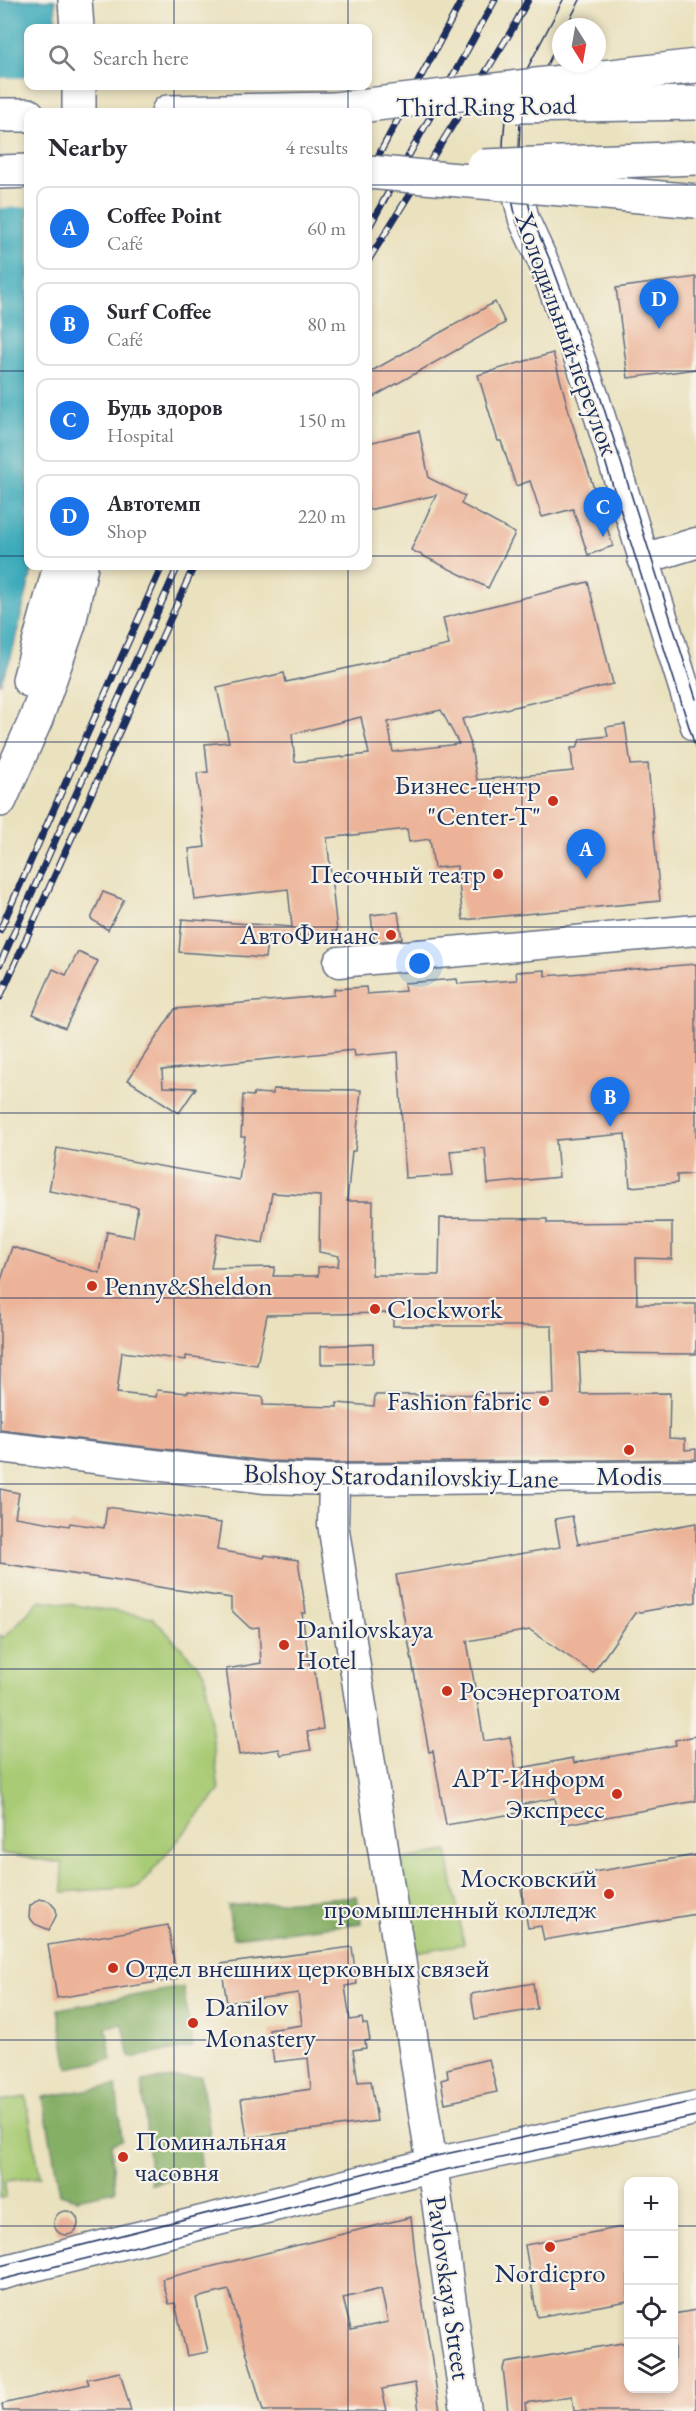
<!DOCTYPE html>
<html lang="en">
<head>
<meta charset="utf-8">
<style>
  body { margin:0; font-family:"EB Garamond",serif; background:#f7f7f7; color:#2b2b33 }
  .controls { position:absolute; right:18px; bottom:18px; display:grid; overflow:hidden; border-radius:12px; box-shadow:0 3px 9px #0003 }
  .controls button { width:54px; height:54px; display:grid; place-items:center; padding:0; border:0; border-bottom:2px solid #e1e1e2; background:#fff; color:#2b2b33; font:30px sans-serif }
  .compass { position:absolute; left:552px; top:18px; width:54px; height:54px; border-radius:50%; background:#fff; box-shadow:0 3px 9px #0003; rotate:169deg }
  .you { position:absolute; left:420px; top:964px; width:21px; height:21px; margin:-15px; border:4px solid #fff; border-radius:50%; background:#1a73e8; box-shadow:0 0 0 9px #1a73e833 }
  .badge { display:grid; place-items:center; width:39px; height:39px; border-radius:50%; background:#1a73e8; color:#fff; font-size:20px; font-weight:700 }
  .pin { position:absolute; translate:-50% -50px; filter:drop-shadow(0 2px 3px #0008) }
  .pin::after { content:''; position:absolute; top:32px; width:21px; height:18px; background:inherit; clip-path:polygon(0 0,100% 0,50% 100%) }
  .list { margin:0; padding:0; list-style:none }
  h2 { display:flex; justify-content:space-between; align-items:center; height:78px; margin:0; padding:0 24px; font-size:26px }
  h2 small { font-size:20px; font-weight:400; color:#7c7c81 }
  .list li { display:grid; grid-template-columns:39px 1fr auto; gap:18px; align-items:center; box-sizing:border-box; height:84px; margin:0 12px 12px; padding:0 12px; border:2px solid #e1e1e2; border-radius:12px }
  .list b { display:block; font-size:22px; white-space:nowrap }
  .list p { margin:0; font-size:20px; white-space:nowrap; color:#7c7c81 }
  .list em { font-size:20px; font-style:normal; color:#7c7c81 }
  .icon { flex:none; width:33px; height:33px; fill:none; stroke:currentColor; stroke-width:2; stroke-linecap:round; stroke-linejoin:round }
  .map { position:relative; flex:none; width:696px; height:2411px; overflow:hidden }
  .search { position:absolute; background:#fff; box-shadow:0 3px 9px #0003; left:24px; top:24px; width:348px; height:66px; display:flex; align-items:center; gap:15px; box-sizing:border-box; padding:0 21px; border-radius:12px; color:#7c7c81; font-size:22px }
  .panel { position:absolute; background:#fff; box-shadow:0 3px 9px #0003; left:24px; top:108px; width:348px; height:462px; border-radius:12px }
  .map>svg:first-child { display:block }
  .green { fill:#a9cb74; stroke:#627d69; stroke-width:1.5 }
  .forest { fill:#86af66; stroke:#506f62; stroke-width:1.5 }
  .water { fill:#3dabbb; stroke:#2c6d8c; stroke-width:1.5 }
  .pier { fill:#eae1be }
  .building { fill:#ecb398; fill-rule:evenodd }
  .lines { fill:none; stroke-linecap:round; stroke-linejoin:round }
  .minor-casing { stroke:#636d80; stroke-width:33 }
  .major-casing { stroke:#636d80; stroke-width:36 }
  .minor { stroke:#fff; stroke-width:30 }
  .major { stroke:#fff; stroke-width:33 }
  .tram { stroke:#1b2f5e; stroke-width:1.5 }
  .rail-casing { stroke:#1b2f5e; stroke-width:7 }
  .rail { stroke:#f7f3e8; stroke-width:4.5; stroke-dasharray:14; stroke-linecap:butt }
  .major-bridge-casing { stroke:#636d80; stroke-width:36; stroke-linecap:butt }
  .major-bridge { stroke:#fff; stroke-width:33 }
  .grid { fill:none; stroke:#1b2f5e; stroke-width:1.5; stroke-opacity:0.55 }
  .poi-dot { fill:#c8321e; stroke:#f7f3e8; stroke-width:2 }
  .labels { text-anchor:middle; stroke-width:4.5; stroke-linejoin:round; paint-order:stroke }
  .street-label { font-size:27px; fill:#1b2f5e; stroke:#f7f3e8 }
  .poi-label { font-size:27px; fill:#1b2f5e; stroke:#f7f3e8; text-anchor:start }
</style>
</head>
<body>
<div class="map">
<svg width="696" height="2411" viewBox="0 0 696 2411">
  <rect width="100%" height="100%" fill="#f7f3e8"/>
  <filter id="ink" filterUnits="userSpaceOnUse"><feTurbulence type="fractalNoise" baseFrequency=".0167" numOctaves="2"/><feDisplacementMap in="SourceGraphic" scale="12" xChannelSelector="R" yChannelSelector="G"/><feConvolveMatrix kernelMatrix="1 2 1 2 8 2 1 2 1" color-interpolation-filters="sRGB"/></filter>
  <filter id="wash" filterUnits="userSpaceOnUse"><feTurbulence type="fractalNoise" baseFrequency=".008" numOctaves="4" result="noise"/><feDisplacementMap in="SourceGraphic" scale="24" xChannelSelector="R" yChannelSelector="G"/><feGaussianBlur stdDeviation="1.35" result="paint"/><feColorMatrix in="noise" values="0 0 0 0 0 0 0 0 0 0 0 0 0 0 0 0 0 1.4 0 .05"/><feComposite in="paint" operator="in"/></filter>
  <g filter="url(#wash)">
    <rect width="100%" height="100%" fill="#eae1be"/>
    <!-- green -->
    <g class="green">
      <polygon points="40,1600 152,1617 205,1673 219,1791 139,1887 63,1892 62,1863 0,1853 0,1636 5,1637"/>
      <polygon points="447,1851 464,1944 416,1952 399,1860"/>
      <polygon points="26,2097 40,2177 5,2181 6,2198 0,2198 0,2101"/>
    </g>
    <!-- forest -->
    <g class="forest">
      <polygon points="357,1896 361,1923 233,1938 228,1906"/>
      <polygon points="183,1987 193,2047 130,2058 123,2024 106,2027 112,2060 68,2068 58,2009"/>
      <polygon points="201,2076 211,2142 199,2145 202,2173 151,2184 142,2081"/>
      <polygon points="116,2085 122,2140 111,2144 115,2191 76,2199 60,2194 43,2097"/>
    </g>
    <!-- water -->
    <polygon class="water" points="0,0 55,0 56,28 28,28 28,566 33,566 11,657 0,684"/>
    <!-- pier -->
    <polygon class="pier" points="0,78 28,78 28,86 59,86 59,112 28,112 28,207 0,208"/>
    <g id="blocks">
      <!-- building -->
      <g class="building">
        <polygon points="696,277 696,369 628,378 616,288"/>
        <polygon points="495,302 505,323 368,400 368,373"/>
        <polygon points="553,353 571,419 613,546 588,555 573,509 542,517 530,481 516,486 501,441 498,441 478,375"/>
        <polygon points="419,431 429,478 465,496 461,504 515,533 488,588 411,550 436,495 368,510 368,443"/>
        <path d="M588,582L613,684L462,719L470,742L477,780L573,771L571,748H577L580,739L608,736L606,727L625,724L631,765L648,764L660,901L463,920L457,866L434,868L430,839L409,842L407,829L327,838L337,931L267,940L265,958L179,952L182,919L292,927L288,889L195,900L189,849L205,847L197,773L208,772L205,744L229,742L217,688L284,673L286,682L449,645L443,618ZM441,710L459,744L393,752L388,722ZM361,717L369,754L295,762L292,734Z"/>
        <polygon points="103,892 124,900 108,930 91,919"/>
        <polygon points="398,912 402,939 374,942 371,915"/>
        <polygon points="78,952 98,961 65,1028 33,1014 53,969 66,975"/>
        <polygon points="696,964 696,1174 677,1175 677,1183 630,1187 625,1134 556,1140 559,1177 488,1184 485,1148 450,1151 453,1175 405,1178 398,1052 355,1056 354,1050 162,1070 163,1087 196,1088 179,1113 128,1080 175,1009 334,995 334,989 366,987 367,994 405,991 404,983 457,979 458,984 517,980 516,972 545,970 545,976"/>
        <path d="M273,1089L361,1090L355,1151H352L347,1201H373L372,1275H439L440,1218L547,1219V1223L672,1222V1259L636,1258L637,1304H696V1354L579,1353L581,1394L670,1393L669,1438L685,1439V1450L696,1449V1459L334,1463L267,1461L0,1430V1283L12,1247L100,1273L107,1232L133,1237L138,1207L49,1191L57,1148L239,1180L245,1137H241L243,1095L253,1096L254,1093L273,1094ZM272,1193L320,1196L319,1252L339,1256L338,1266L318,1267V1276H273L275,1267L211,1268L217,1234L263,1243ZM393,1313V1326H552L554,1394L375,1395L374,1406L337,1403V1407L263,1405V1397L188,1391V1393L157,1390L156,1397L117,1393L122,1352L186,1360V1356L257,1365L267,1315Z"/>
        <polygon points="373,1344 373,1363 321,1364 321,1346"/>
        <polygon points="0,1489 19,1493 15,1517 69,1526 70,1523 104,1528 107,1507 221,1523 217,1550 264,1558 265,1555 298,1560 306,1613 302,1613 310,1668 314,1667 323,1729 307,1732 311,1750 281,1755 279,1749 239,1755 226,1669 261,1663 259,1627 250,1628 231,1610 231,1598 0,1563"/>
        <polygon points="572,1516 578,1544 696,1523 696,1602 635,1613 593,1673 530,1630 467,1641 484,1741 510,1737 516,1769 573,1758 574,1763 676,1745 675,1740 696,1736 696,1801 561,1825 555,1798 518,1805 519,1813 446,1825 433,1751 429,1752 396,1575 560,1547 555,1519"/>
        <polygon points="696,1855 696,1914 544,1940 541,1926 528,1928 521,1888 534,1886 533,1882"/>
        <polygon points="39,1899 49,1901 56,1909 56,1916 49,1930 35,1924 29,1917 30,1906"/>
        <polygon points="168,1925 177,1979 57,1998 48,1945"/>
        <polygon points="352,1947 357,1984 345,1986 350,2020 362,2018 363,2024 367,2024 370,2040 365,2041 366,2048 353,2050 358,2082 371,2081 377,2121 247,2138 241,2099 311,2089 308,2058 274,2062 269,2030 302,2025 298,1993 227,2003 221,1964"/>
        <polygon points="533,1983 537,2009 475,2019 471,1994"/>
        <polygon points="489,2059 497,2092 445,2103 441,2080 448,2078 447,2069"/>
        <circle cx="66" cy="2223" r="12"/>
        <path d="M411,2217L416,2262L440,2411H419L415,2383L382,2389L387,2411H263L229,2290L196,2298L208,2352L187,2356L175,2303L169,2304L162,2279ZM381,2289L388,2322L351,2330L343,2298Z"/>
        <polygon points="628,2226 628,2301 537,2317 525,2245"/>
        <polygon points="696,2310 696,2411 574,2411 572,2396 525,2403 526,2411 508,2411 503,2368 506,2363 628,2342 628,2388 674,2388 674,2314"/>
        <polygon points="120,2372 131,2411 3,2411 2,2404 89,2384 87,2379"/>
      </g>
    </g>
  </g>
  <g filter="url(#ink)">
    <use href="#blocks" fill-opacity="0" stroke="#636d80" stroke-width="1.5"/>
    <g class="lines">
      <!-- minor casing -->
      <g class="minor-casing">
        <g id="minor">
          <polyline points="515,182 524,220 546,268 594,398 696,726"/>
          <polyline points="643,559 696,543"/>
          <polyline points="339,962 696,930"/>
          <polyline points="0,1447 266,1478 334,1480 696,1476"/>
          <polyline points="334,1480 333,1524 433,2172 466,2411"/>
        </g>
      </g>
      <!-- major casing -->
      <g class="major-casing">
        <g id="major">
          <polyline points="75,0 77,28"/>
          <polyline points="79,86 79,112"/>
          <polyline points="168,112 334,109"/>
          <polyline points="0,115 28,115"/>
          <polyline points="0,172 28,171"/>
          <polyline points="29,680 60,566"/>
          <polyline points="0,800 36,719 69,624 81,566"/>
          <polyline points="0,2273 432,2165 696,2108"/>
        </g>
      </g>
      <!-- minor -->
      <use href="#minor" class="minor"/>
      <!-- major -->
      <use href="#major" class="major"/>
      <!-- tram -->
      <g class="tram">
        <polyline points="563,0 515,92 505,119 503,144 507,176 517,223 540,270 586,401 696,749"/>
        <polyline points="566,27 580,0"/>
        <polyline points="561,36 520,121 519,149 523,181 532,218 552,265 600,396 696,699"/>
        <polyline points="0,2266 417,2160 696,2101"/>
        <polyline points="0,2280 421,2175 696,2116"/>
      </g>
      <!-- rail casing -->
      <g class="rail-casing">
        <g id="rail">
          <polyline points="368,175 462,0"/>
          <polyline points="368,229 495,0"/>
          <polyline points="368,261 510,33 528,0"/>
          <polyline points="0,930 162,566"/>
          <polyline points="0,964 178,566"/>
          <polyline points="0,997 194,566"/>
        </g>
      </g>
      <!-- rail -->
      <use href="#rail" class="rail"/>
      <!-- major-bridge casing -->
      <g class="major-bridge-casing">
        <g id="major-bridge">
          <polyline points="516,106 696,103"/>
          <polyline points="334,109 696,66"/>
          <polyline points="483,166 696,158"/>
          <polyline points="368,172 696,201"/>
        </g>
      </g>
      <!-- major-bridge -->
      <use href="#major-bridge" class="major-bridge"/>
    </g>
  </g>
  <!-- grid -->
  <path class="grid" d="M174,0V28M348,0V28M522,0V2411M174,86V112M348,86V112M0,185H28M368,185H696M0,371H28M368,371H696M0,556H28M368,556H696M174,566V2411M348,566V2411M0,742H696M0,927H696M0,1113H696M0,1298H696M0,1484H696M0,1669H696M0,1855H696M0,2040H696M0,2226H628M674,2226H696"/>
  <!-- markers -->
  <g class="poi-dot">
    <circle cx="553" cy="801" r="6"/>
    <circle cx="498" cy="874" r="6"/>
    <circle cx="391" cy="935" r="6"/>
    <circle cx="92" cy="1286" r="6"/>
    <circle cx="375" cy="1309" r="6"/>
    <circle cx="544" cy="1401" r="6"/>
    <circle cx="629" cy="1450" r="6"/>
    <circle cx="284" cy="1645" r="6"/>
    <circle cx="447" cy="1691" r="6"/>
    <circle cx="617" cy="1794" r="6"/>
    <circle cx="609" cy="1894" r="6"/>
    <circle cx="113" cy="1968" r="6"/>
    <circle cx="193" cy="2023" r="6"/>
    <circle cx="123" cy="2157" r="6"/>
    <circle cx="550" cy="2247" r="6"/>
  </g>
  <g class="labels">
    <!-- street labels -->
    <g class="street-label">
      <text transform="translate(486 106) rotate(-1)" y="9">Third Ring Road</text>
      <text transform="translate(567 334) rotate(70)" y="9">Холодильный переулок</text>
      <text transform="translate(401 1476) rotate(1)" y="9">Bolshoy Starodanilovskiy Lane</text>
      <text transform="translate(449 2288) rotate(82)" y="9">Pavlovskaya Street</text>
    </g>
    <!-- poi labels -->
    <g class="poi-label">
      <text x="541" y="794" text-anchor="end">Бизнес-центр<tspan x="541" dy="31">"Center-T"</tspan></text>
      <text x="486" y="883" text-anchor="end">Песочный театр</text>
      <text x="379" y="944" text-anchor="end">АвтоФинанс</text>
      <text x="104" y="1295">Penny&amp;Sheldon</text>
      <text x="387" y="1318">Clockwork</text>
      <text x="532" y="1410" text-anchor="end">Fashion fabric</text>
      <text x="629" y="1485" text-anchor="middle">Modis</text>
      <text x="296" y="1638">Danilovskaya<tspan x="296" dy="31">Hotel</tspan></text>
      <text x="459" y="1700">Росэнергоатом</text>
      <text x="605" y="1787" text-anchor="end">АРТ-Информ<tspan x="605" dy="31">Экспресс</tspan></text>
      <text x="597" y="1887" text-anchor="end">Московский<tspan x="597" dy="31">промышленный колледж</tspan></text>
      <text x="125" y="1977">Отдел внешних церковных связей</text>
      <text x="205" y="2016">Danilov<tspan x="205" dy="31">Monastery</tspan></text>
      <text x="135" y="2150">Поминальная<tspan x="135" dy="31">часовня</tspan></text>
      <text x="550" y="2282" text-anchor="middle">Nordicpro</text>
    </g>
  </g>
</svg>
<div class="controls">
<button>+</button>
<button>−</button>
<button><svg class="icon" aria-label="locate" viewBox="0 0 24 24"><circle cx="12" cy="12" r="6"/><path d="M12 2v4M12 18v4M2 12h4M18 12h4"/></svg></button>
<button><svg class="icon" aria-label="layers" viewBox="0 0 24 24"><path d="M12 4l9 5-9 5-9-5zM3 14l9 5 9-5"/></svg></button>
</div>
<svg class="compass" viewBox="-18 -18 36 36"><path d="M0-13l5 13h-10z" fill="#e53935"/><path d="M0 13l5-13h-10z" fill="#7c7c81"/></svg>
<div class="you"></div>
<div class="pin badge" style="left:586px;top:879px">A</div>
<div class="pin badge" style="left:610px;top:1127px">B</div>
<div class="pin badge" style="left:603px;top:537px">C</div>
<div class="pin badge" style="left:659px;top:329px">D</div>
<div class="search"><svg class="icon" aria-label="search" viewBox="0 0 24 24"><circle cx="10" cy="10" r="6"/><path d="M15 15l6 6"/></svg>Search here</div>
<section class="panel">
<h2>Nearby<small>4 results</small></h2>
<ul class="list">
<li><span class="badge">A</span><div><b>Coffee Point</b><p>Café</p></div><em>60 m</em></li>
<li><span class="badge">B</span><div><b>Surf Coffee</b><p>Café</p></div><em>80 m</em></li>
<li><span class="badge">C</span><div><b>Будь здоров</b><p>Hospital</p></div><em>150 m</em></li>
<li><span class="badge">D</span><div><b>Автотемп</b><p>Shop</p></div><em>220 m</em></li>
</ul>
</section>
</div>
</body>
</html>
